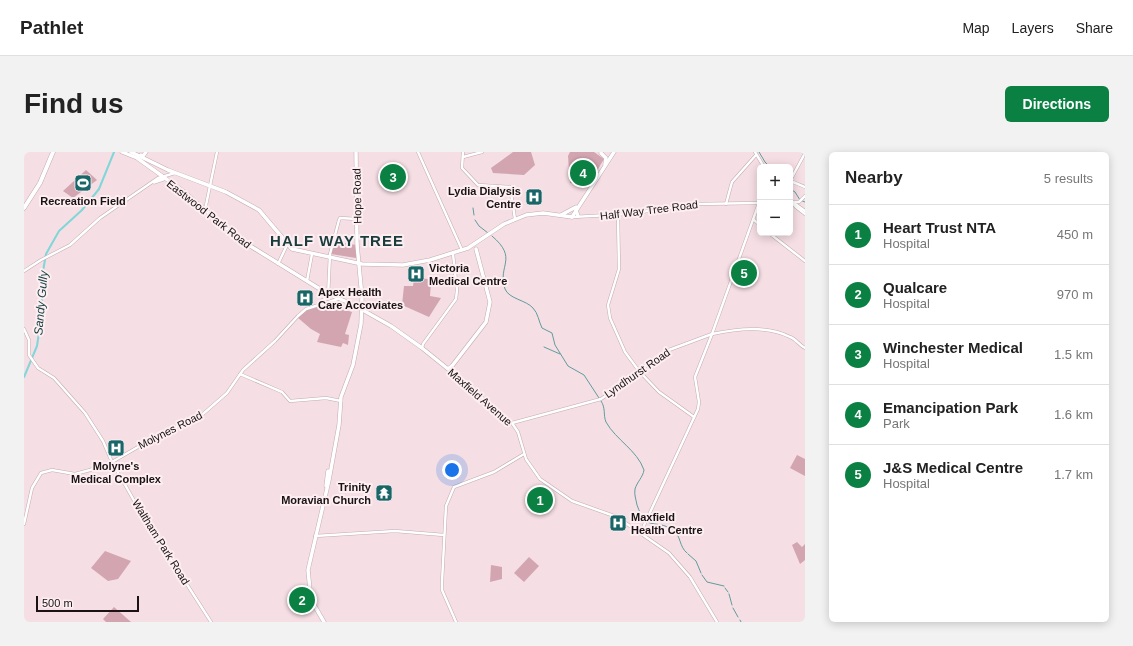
<!DOCTYPE html>
<html lang="en">
<head>
<meta charset="utf-8">
<style>
  body { margin:0; font-family:Arial,sans-serif; background:#f2f2f2; color:#222 }
  .controls { position:absolute; right:12px; top:12px; display:grid; overflow:hidden; border-radius:6px; box-shadow:0 2px 10px #0003 }
  .controls button { width:36px; height:36px; display:grid; place-items:center; padding:0; border:0; border-bottom:1px solid #e0e0e0; background:#fff; color:#222; font:20px sans-serif }
  .scale { position:absolute; left:12px; bottom:10px; width:103px; box-sizing:border-box; padding-left:4px; border:2px solid #1a1214; border-top:0; font-size:11px; line-height:14px; white-space:nowrap; color:#1a1214; -webkit-text-stroke:3px #fceef1; paint-order:stroke }
  .you { position:absolute; left:428px; top:318px; width:14px; height:14px; margin:-10px; border:3px solid #fff; border-radius:50%; background:#1a73e8; box-shadow:0 0 0 6px #1a73e833 }
  .badge { display:grid; place-items:center; width:26px; height:26px; border-radius:50%; background:#0b8043; color:#fff; font-size:13px; font-weight:700 }
  .pin { position:absolute; translate:-50% -50%; border:2px solid #fff; box-shadow:0 1px 4px #0006 }
  .list { margin:0; padding:0; list-style:none }
  h2 { display:flex; justify-content:space-between; align-items:center; height:52px; margin:0; padding:0 16px; font-size:17px }
  h2 small { font-size:13px; font-weight:400; color:#767676 }
  .list li { display:grid; grid-template-columns:26px 1fr auto; gap:12px; align-items:center; box-sizing:border-box; height:60px; padding:0 16px; border-top:1px solid #e0e0e0 }
  .list b { display:block; font-size:15px; white-space:nowrap }
  .list p { margin:0; font-size:13px; white-space:nowrap; color:#767676 }
  .list em { font-size:13px; font-style:normal; color:#767676 }
  .map { position:relative; flex:none; width:781px; height:470px; overflow:hidden; border-radius:6px }
  header { display:flex; align-items:center; gap:24px; box-sizing:border-box; height:56px; padding:0 20px; background:#fff; border-bottom:1px solid #e0e0e0 }
  header strong { font-size:19px }
  nav { display:flex; gap:22px; margin-inline-start:auto; font-size:14px }
  .intro { display:flex; align-items:center; justify-content:space-between; box-sizing:border-box; height:96px; padding:0 24px }
  h1 { margin:0; font-size:28px }
  .button { padding:10px 18px; border-radius:6px; background:#0b8043; color:#fff; font-size:14px; font-weight:700 }
  main { display:flex; gap:24px; padding:0 24px }
  aside { flex:1; background:#fff; border-radius:6px; box-shadow:0 2px 10px #0003 }
  .map>svg:first-child { display:block }
  .green { fill:#d2a5b1 }
  .lines { fill:none; stroke-linecap:round; stroke-linejoin:round }
  .stream { stroke:#619c9d; stroke-width:1 }
  .canal { stroke:#7fd7d8; stroke-width:2 }
  .tertiary-casing { stroke:#c2acb1; stroke-width:3.5 }
  .secondary-casing { stroke:#c2acb1; stroke-width:3.5 }
  .primary-casing { stroke:#c2acb1; stroke-width:4.5 }
  .trunk-casing { stroke:#c2acb1; stroke-width:5 }
  .tertiary { stroke:#fff; stroke-width:2.5 }
  .secondary { stroke:#fff; stroke-width:2.5 }
  .primary { stroke:#fff; stroke-width:3.5 }
  .trunk { stroke:#fff; stroke-width:4 }
  .labels { text-anchor:middle; stroke-width:4; stroke-linejoin:round; paint-order:stroke }
  .poi-label { font-size:11px; font-weight:bold; fill:#1a1214; stroke:#fceef1; text-anchor:start }
  .street-label { font-size:11px; fill:#1a1214; stroke:#fceef1 }
  .water-label { font-size:12px; font-style:italic; fill:#194243; stroke:#fceef1 }
  .district-label { font-size:15px; font-weight:bold; letter-spacing:1px; fill:#1a3c3d; stroke:#fceef1 }
</style>
</head>
<body>
<header>
<strong>Pathlet</strong>
<nav><a>Map</a><a>Layers</a><a>Share</a></nav>
</header>
<div class="intro"><h1>Find us</h1><a class="button">Directions</a></div>
<main>
<div class="map">
<svg width="781" height="470" viewBox="0 0 781 470">
  <rect width="100%" height="100%" fill="#f5dee4"/>
  <!-- green -->
  <g class="green">
    <polygon points="489,0 507,0 511,13 500,23 469,21 467,16"/>
    <polygon points="546,0 570,0 580,7 564,34 546,31 544,4"/>
    <polygon points="62,18 73,28 49,46 39,39"/>
    <polygon points="310,89 332,93 332,106 307,102"/>
    <polygon points="390,126 405,127 405,129 407,130 406,144 417,146 405,165 378,153 380,134 389,134"/>
    <polygon points="309,149 316,151 315,156 328,160 321,182 325,183 324,193 319,191 317,195 293,190 296,182 287,177 273,165 286,156"/>
    <polygon points="773,303 781,307 781,324 766,316"/>
    <polygon points="773,390 778,395 781,392 781,408 776,412 768,393"/>
    <polygon points="81,399 107,409 94,427 84,429 67,416"/>
    <polygon points="505,405 515,414 500,430 490,421"/>
    <polygon points="467,413 478,415 478,427 466,430"/>
    <polygon points="90,455 107,470 82,470 79,467"/>
  </g>
  <g class="lines">
    <!-- stream -->
    <g class="stream">
      <polyline points="735,0 741,10 746,15"/>
      <polyline points="766,37 771,40 776,48 781,50"/>
      <polyline points="449,56 450,63"/>
      <polyline points="451,68 455,74 464,81"/>
      <path d="M468,84C495,107 473,113 481,137C485,147 502,148 509,156C514,161 515,170 518,176L528,181L531,193L544,214L560,223L575,246"/>
      <polyline points="520,195 536,202"/>
      <path d="M577,249C582,256 579,263 582,270C592,288 613,298 620,318C619,325 613,330 611,337C610,343 612,347 613,353C623,381 631,366 649,378C657,383 655,395 663,401"/>
      <polyline points="664,402 672,409 677,421"/>
      <polyline points="678,423 683,430 700,434"/>
      <polyline points="701,436 704,440"/>
      <polyline points="705,442 708,453"/>
      <polyline points="709,456 714,465"/>
      <polyline points="716,468 717,470"/>
    </g>
    <!-- canal -->
    <polyline class="canal" points="0,225 13,194 18,160 18,125 22,102 35,79 58,58 75,37 90,0"/>
    <!-- tertiary casing -->
    <g class="tertiary-casing">
      <g id="tertiary">
        <polyline points="394,0 438,98"/>
        <polyline points="439,0 438,16 454,33 486,35 491,67"/>
        <polyline points="439,5 458,0"/>
        <polyline points="702,52 708,30 732,3"/>
        <polyline points="594,63 595,117 584,153 586,166 601,200 615,219 635,240 670,265"/>
        <polyline points="730,68 736,73"/>
        <polyline points="745,81 781,109"/>
        <polyline points="254,112 263,93"/>
        <polyline points="283,129 288,102"/>
        <polyline points="216,222 258,240 266,249 302,246 317,249"/>
        <path d="M616,382L674,257L675,250L671,225L688,182C713,177 742,173 766,185C772,187 775,193 781,196"/>
        <polyline points="291,384 371,379 420,383"/>
        <polyline points="432,470 418,438 418,430 422,354 430,335 470,320 500,302"/>
      </g>
    </g>
    <!-- secondary casing -->
    <g class="secondary-casing">
      <g id="secondary">
        <polyline points="731,0 740,15"/>
        <polyline points="766,29 781,1"/>
        <polyline points="769,30 781,35"/>
        <polyline points="766,33 769,30"/>
        <polyline points="766,48 772,55 781,62"/>
        <polyline points="768,50 775,50 781,44"/>
        <polyline points="770,51 781,59"/>
        <polyline points="181,58 193,0"/>
        <polyline points="549,65 604,62 671,52 735,51"/>
        <polyline points="0,119 17,108 46,93 76,66 134,26 151,21"/>
        <polyline points="297,149 304,145 306,102 315,68 316,66 333,67"/>
        <polyline points="0,177 5,188 5,203 14,216 30,226 61,261 79,289 88,310 116,359 187,470"/>
        <polyline points="398,196 399,192 432,147 433,138 429,102"/>
        <polyline points="424,217 488,271 494,280 502,307 516,327 548,349 593,365 645,401 666,425 693,470"/>
        <polyline points="488,271 577,247 602,230 624,212 645,198 688,182 735,51"/>
        <polyline points="0,372 8,336 17,321 28,318 51,322 66,318 88,310 133,284 179,262 203,241 219,218 251,189 274,164 282,157 314,147"/>
      </g>
    </g>
    <!-- primary casing -->
    <g class="primary-casing">
      <g id="primary">
        <polyline points="98,0 113,6 159,39 215,87 304,142 328,152 367,174 398,196 424,217 428,214 462,170 466,150 452,97"/>
        <polyline points="107,0 144,18 202,40 235,58 268,97 338,112 379,113 406,108 444,96 480,72 502,63 519,61 548,65"/>
        <polyline points="577,1 582,6 581,12"/>
        <polyline points="117,3 119,4 122,0"/>
        <polyline points="130,30 139,27"/>
        <polyline points="552,58 554,64"/>
        <polyline points="537,63 552,55"/>
        <polyline points="548,65 590,0"/>
        <polyline points="302,334 304,319"/>
        <polyline points="300,470 289,451 286,438 284,418 305,328 315,273 317,245 329,213 337,172 338,145 333,92 332,0"/>
      </g>
    </g>
    <!-- trunk casing -->
    <g class="trunk-casing">
      <polyline id="trunk" points="0,56 16,31 29,0"/>
    </g>
    <!-- tertiary -->
    <use href="#tertiary" class="tertiary"/>
    <!-- secondary -->
    <use href="#secondary" class="secondary"/>
    <!-- primary -->
    <use href="#primary" class="primary"/>
    <!-- trunk -->
    <use href="#trunk" class="trunk"/>
  </g>
  <!-- icons -->
  <defs>
    <g id="stadium-square" transform="scale(0.9)"><rect x="-9" y="-9" width="18" height="18" rx="4" fill="#186668" stroke="#fceef1"/><path d="M0-5a6.5 5 0 1 0 0 10a6.5 5 0 1 0 0-10ZM-3.5-1.8h7v3.6h-7Z" fill="#fff"/></g>
    <g id="hospital-square" transform="scale(0.9)"><rect x="-9" y="-9" width="18" height="18" rx="4" fill="#186668" stroke="#fceef1"/><path d="M-5-5h3v3.5h4V-5h3V5h-3V1.5h-4V5h-3Z" fill="#fff"/></g>
    <g id="temple-square" transform="scale(0.9)"><rect x="-9" y="-9" width="18" height="18" rx="4" fill="#186668" stroke="#fceef1"/><path d="M0-6L5-2H3V0L6.5 2.5H4V6H1.5V3h-3V6H-4V2.5H-6.5L-3 0V-2H-5Z" fill="#fff"/></g>
  </defs>
  <g fill-rule="evenodd">
    <use href="#stadium-square" x="59" y="31"/>
    <use href="#hospital-square" x="510" y="45"/>
    <use href="#hospital-square" x="392" y="122"/>
    <use href="#hospital-square" x="281" y="146"/>
    <use href="#hospital-square" x="92" y="296"/>
    <use href="#temple-square" x="360" y="341"/>
    <use href="#hospital-square" x="594" y="371"/>
  </g>
  <g class="labels">
    <!-- poi labels -->
    <g class="poi-label">
      <text x="497" y="43" text-anchor="end">Lydia Dialysis<tspan x="497" dy="13">Centre</tspan></text>
      <text x="59" y="53" text-anchor="middle">Recreation Field</text>
      <text x="405" y="120">Victoria<tspan x="405" dy="13">Medical Centre</tspan></text>
      <text x="294" y="144">Apex Health<tspan x="294" dy="13">Care Accoviates</tspan></text>
      <text x="92" y="318" text-anchor="middle">Molyne's<tspan x="92" dy="13">Medical Complex</tspan></text>
      <text x="347" y="339" text-anchor="end">Trinity<tspan x="347" dy="13">Moravian Church</tspan></text>
      <text x="607" y="369">Maxfield<tspan x="607" dy="13">Health Centre</tspan></text>
    </g>
    <!-- street labels -->
    <g class="street-label">
      <text transform="translate(333 44) rotate(-91)" y="4">Hope Road</text>
      <text transform="translate(625 58) rotate(-7)" y="4">Half Way Tree Road</text>
      <text transform="translate(185 62) rotate(38)" y="4">Eastwood Park Road</text>
      <text transform="translate(613 221) rotate(-35)" y="4">Lyndhurst Road</text>
      <text transform="translate(456 245) rotate(41)" y="4">Maxfield Avenue</text>
      <text transform="translate(146 278) rotate(-27)" y="4">Molynes Road</text>
      <text transform="translate(137 390) rotate(58)" y="4">Waltham Park Road</text>
    </g>
    <!-- water labels -->
    <g class="water-label">
      <text transform="translate(17 151) rotate(-85)" y="4">Sandy Gully</text>
    </g>
    <!-- district labels -->
    <g class="district-label">
      <text x="313" y="94">HALF WAY TREE</text>
    </g>
  </g>
</svg>
<div class="controls">
<button>+</button>
<button>−</button>
</div>
<div class="scale">500 m</div>
<div class="you"></div>
<div class="pin badge" style="left:516px;top:348px">1</div>
<div class="pin badge" style="left:278px;top:448px">2</div>
<div class="pin badge" style="left:369px;top:25px">3</div>
<div class="pin badge" style="left:559px;top:21px">4</div>
<div class="pin badge" style="left:720px;top:121px">5</div>
</div>
<aside>
<h2>Nearby<small>5 results</small></h2>
<ul class="list">
<li><span class="badge">1</span><div><b>Heart Trust NTA</b><p>Hospital</p></div><em>450 m</em></li>
<li><span class="badge">2</span><div><b>Qualcare</b><p>Hospital</p></div><em>970 m</em></li>
<li><span class="badge">3</span><div><b>Winchester Medical</b><p>Hospital</p></div><em>1.5 km</em></li>
<li><span class="badge">4</span><div><b>Emancipation Park</b><p>Park</p></div><em>1.6 km</em></li>
<li><span class="badge">5</span><div><b>J&amp;S Medical Centre</b><p>Hospital</p></div><em>1.7 km</em></li>
</ul>
</aside>
</main>
</body>
</html>
